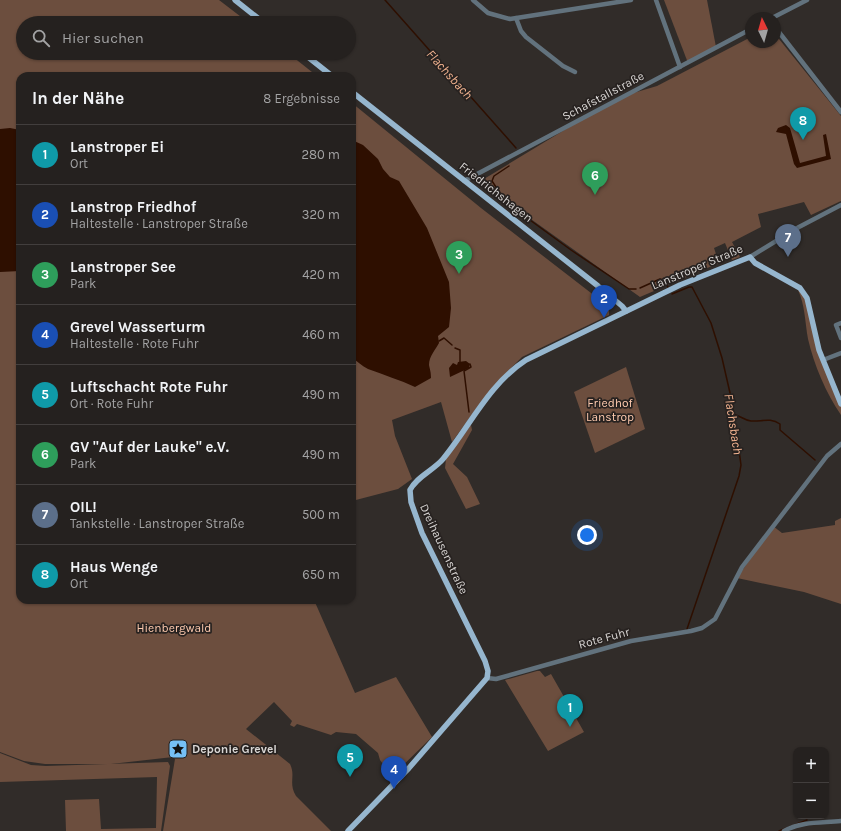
<!DOCTYPE html>
<html lang="de">
<head>
<meta charset="utf-8">
<style>
  body { margin:0; font-family:Karla,sans-serif; background:#2d2928; color:#f1f3f6 }
  .controls { position:absolute; right:12px; bottom:12px; display:grid; overflow:hidden; border-radius:8px; box-shadow:0 1px 3px #0004 }
  .controls button { width:36px; height:36px; display:grid; place-items:center; padding:0; border:0; border-bottom:1px solid #423e3d; background:#25211f; color:#f1f3f6; font:20px sans-serif }
  .compass { position:absolute; left:745px; top:12px; width:36px; height:36px; border-radius:50%; background:#25211f; box-shadow:0 1px 3px #0004; rotate:355deg }
  .you { position:absolute; left:587px; top:535px; width:14px; height:14px; margin:-10px; border:3px solid #fff; border-radius:50%; background:#1a73e8; box-shadow:0 0 0 6px #1a73e833 }
  .badge { display:grid; place-items:center; width:26px; height:26px; border-radius:50%; background:#1a73e8; color:#fff; font-size:13px; font-weight:700 }
  .pin { position:absolute; translate:-50% -33px; filter:drop-shadow(0 1px 2px #0008) }
  .pin::after { content:''; position:absolute; top:21px; width:14px; height:12px; background:inherit; clip-path:polygon(0 0,100% 0,50% 100%) }
  .list { margin:0; padding:0; list-style:none }
  h2 { display:flex; justify-content:space-between; align-items:center; height:52px; margin:0; padding:0 16px; font-size:17px }
  h2 small { font-size:13px; font-weight:400; color:#a3a3a4 }
  .list li { display:grid; grid-template-columns:26px 1fr auto; gap:12px; align-items:center; box-sizing:border-box; height:60px; padding:0 16px; border-top:1px solid #423e3d }
  .list b { display:block; font-size:15px; white-space:nowrap }
  .list p { margin:0; font-size:13px; white-space:nowrap; color:#a3a3a4 }
  .list em { font-size:13px; font-style:normal; color:#a3a3a4 }
  .icon { flex:none; width:22px; height:22px; fill:none; stroke:currentColor; stroke-width:2; stroke-linecap:round; stroke-linejoin:round }
  .map { position:relative; flex:none; width:841px; height:831px; overflow:hidden }
  .search { position:absolute; background:#25211f; box-shadow:0 1px 3px #0004; left:16px; top:16px; width:340px; height:44px; display:flex; align-items:center; gap:10px; box-sizing:border-box; padding:0 14px; border-radius:22px; color:#a3a3a4; font-size:15px }
  .panel { position:absolute; background:#25211f; box-shadow:0 1px 3px #0004; left:16px; top:72px; width:340px; height:532px; border-radius:12px }
  .map>svg:first-child { display:block }
  .green { fill:#6c4e3e }
  .water { fill:#2e0f00 }
  .lines { fill:none; stroke-linecap:round; stroke-linejoin:round }
  .stream { stroke:#2e0f00; stroke-width:1.5 }
  .minor { stroke:#62727d; stroke-width:4.5 }
  .major { stroke:#96b6ce; stroke-width:5.5 }
  .labels { text-anchor:middle; stroke-width:3.5; stroke-linejoin:round; paint-order:stroke }
  .street-label { font-size:12px; fill:#d9d6d4; stroke:#272220 }
  .park-label { font-size:12px; fill:#ffcbaf; stroke:#272220 }
  .poi-label { font-size:12px; font-weight:bold; fill:#d9d6d4; stroke:#272220; text-anchor:start }
  .water-label { font-size:13px; font-style:italic; fill:#f1b28f; stroke:#272220 }
</style>
</head>
<body>
<div class="map">
<svg width="841" height="831" viewBox="0 0 841 831">
  <rect width="100%" height="100%" fill="#312c29"/>
  <!-- green -->
  <g class="green">
    <path d="M0,0H219L249,23H23V53H288L317,76H20V600H314L355,693L396,677L432,737L392,776L380,760L378,753L356,734L336,732L331,735L297,724L294,727L290,725L292,721L274,702L246,729L290,764C296,776 288,783 296,796L331,831H163L175,759L173,757L111,764H45L24,761L0,752Z"/>
    <polygon points="664,0 707,0 716,47 688,63"/>
    <polygon points="775,34 841,116 841,201 811,215 804,202 758,214 761,227 732,242 740,257 732,260 725,243 714,248 719,263 640,297 479,182 581,120 630,94 657,86 751,37 751,42 775,42"/>
    <polygon points="352,103 481,208 604,303 609,310 609,315 522,357 510,369 481,402 452,442 441,402 392,420 395,436 412,479 398,489 352,501"/>
    <path d="M800,288L807,298L812,324L841,404V415C826,393 814,365 808,339C805,322 805,305 798,290Z"/>
    <polygon points="626,367 645,429 595,453 574,392"/>
    <polygon points="471,425 472,430 453,464 467,477 480,504 466,509 445,468 446,459"/>
    <polygon points="841,518 841,604 804,592 737,578 773,526 782,533 835,525 835,521"/>
    <polygon points="537,671 540,671 545,677 551,674 584,732 548,751 505,680"/>
    <polygon points="0,753 31,765 46,766 168,762 170,766 161,831 66,831 65,800 99,799 101,829 156,828 157,777 0,782"/>
  </g>
  <!-- water -->
  <g class="water">
    <polygon points="786,125 790,128 800,163 826,156 823,135 826,134 831,159 797,168 794,164 786,134 776,132 778,128"/>
    <polygon points="10,128 20,130 20,271 0,272 0,129"/>
    <path d="M352,140L363,145L378,159L383,169L390,177L399,181L427,228L449,282L451,308L449,327L438,336L439,343C436,349 429,356 429,365C430,370 431,372 431,378L415,387C400,380 384,375 368,369C362,366 357,361 352,358Z"/>
    <polygon points="466,361 470,364 469,368 450,377 449,368 453,363 457,365 458,362"/>
  </g>
  <g class="lines">
    <!-- stream -->
    <g class="stream">
      <polyline points="385,0 516,148"/>
      <polyline points="509,166 494,176 492,181 504,199 519,212 571,250 629,289 636,289"/>
      <polyline points="640,288 660,279 663,280 668,287"/>
      <polyline points="672,294 689,287 692,287 711,323 722,358 733,406 732,421 738,443 741,465 739,476 687,629"/>
      <polyline points="439,341 444,338 452,345"/>
      <polyline points="455,348 460,350 460,362"/>
      <polyline points="469,412 464,371 471,367 470,364"/>
      <path d="M732,414C740,415 743,420 751,421C761,422 770,417 780,424V430L815,460"/>
      <polyline points="779,831 807,820"/>
    </g>
    <!-- minor -->
    <g class="minor">
      <polyline points="473,0 488,13 510,19 631,0"/>
      <polyline points="656,0 680,67"/>
      <polyline points="516,18 521,31 526,37 563,66 575,72"/>
      <polyline points="772,18 807,0"/>
      <polyline points="775,27 841,112"/>
      <polyline points="464,181 751,29"/>
      <polyline points="750,257 799,227 841,205"/>
      <polyline points="841,323 836,325 841,338"/>
      <polyline points="823,360 841,353"/>
      <polyline points="487,678 496,679 631,641 691,631 702,628 715,619 742,567 827,456 841,444"/>
      <path d="M784,831C802,821 821,823 841,821"/>
    </g>
    <!-- major -->
    <g class="major">
      <polyline points="235,0 264,23"/>
      <polyline points="303,53 332,76"/>
      <polyline points="352,92 598,286 622,306 626,311"/>
      <path d="M348,831L409,768L487,678L488,671L485,661L422,533L411,502L410,490C416,477 434,470 443,459C470,426 489,384 526,360L680,285L750,257L755,263L800,288L807,298L819,350L841,404"/>
    </g>
  </g>
  <!-- icons -->
  <defs>
    <g id="sight-square" transform="scale(1)"><rect x="-9" y="-9" width="18" height="18" rx="4" fill="#75c0f6" stroke="#272220"/><path d="M0-6L1.8-2.2L6-1.7L2.9 1.2L3.7 5.4L0 3.3L-3.7 5.4L-2.9 1.2L-6-1.7L-1.8-2.2Z" fill="#111"/></g>
  </defs>
  <g fill-rule="evenodd">
    <use href="#sight-square" x="178" y="749"/>
  </g>
  <g class="labels">
    <!-- street labels -->
    <g class="street-label">
      <text transform="translate(603 96) rotate(-28)" y="4">Schafstallstraße</text>
      <text transform="translate(496 192) rotate(38)" y="4">Friedrichshagen</text>
      <text transform="translate(697 267) rotate(-23)" y="4">Lanstroper Straße</text>
      <text transform="translate(444 549) rotate(65)" y="4">Dreihausenstraße</text>
      <text transform="translate(604 638) rotate(-15)" y="4">Rote Fuhr</text>
    </g>
    <!-- park labels -->
    <g class="park-label">
      <text x="610" y="407">Friedhof<tspan x="610" dy="14">Lanstrop</tspan></text>
      <text x="174" y="632">Hienbergwald</text>
    </g>
    <!-- poi labels -->
    <g class="poi-label">
      <text x="192" y="753">Deponie Grevel</text>
    </g>
    <!-- water labels -->
    <g class="water-label">
      <text transform="translate(450 74) rotate(48)" y="5">Flachsbach</text>
      <text transform="translate(734 424) rotate(81)" y="5">Flachsbach</text>
    </g>
  </g>
</svg>
<div class="controls">
<button>+</button>
<button>−</button>
</div>
<svg class="compass" viewBox="-18 -18 36 36"><path d="M0-13l5 13h-10z" fill="#e53935"/><path d="M0 13l5-13h-10z" fill="#a3a3a4"/></svg>
<div class="you"></div>
<div class="pin badge" style="left:570px;top:727px;background:#0f9aa8">1</div>
<div class="pin badge" style="left:604px;top:318px;background:#1a4fb4">2</div>
<div class="pin badge" style="left:459px;top:274px;background:#2e9e5b">3</div>
<div class="pin badge" style="left:394px;top:789px;background:#1a4fb4">4</div>
<div class="pin badge" style="left:350px;top:777px;background:#0f9aa8">5</div>
<div class="pin badge" style="left:595px;top:195px;background:#2e9e5b">6</div>
<div class="pin badge" style="left:788px;top:257px;background:#5c6f8a">7</div>
<div class="pin badge" style="left:803px;top:140px;background:#0f9aa8">8</div>
<div class="search"><svg class="icon" aria-label="search" viewBox="0 0 24 24"><circle cx="10" cy="10" r="6"/><path d="M15 15l6 6"/></svg>Hier suchen</div>
<section class="panel">
<h2>In der Nähe<small>8 Ergebnisse</small></h2>
<ul class="list">
<li><span class="badge" style="background:#0f9aa8">1</span><div><b>Lanstroper Ei</b><p>Ort</p></div><em>280 m</em></li>
<li><span class="badge" style="background:#1a4fb4">2</span><div><b>Lanstrop Friedhof</b><p>Haltestelle · Lanstroper Straße</p></div><em>320 m</em></li>
<li><span class="badge" style="background:#2e9e5b">3</span><div><b>Lanstroper See</b><p>Park</p></div><em>420 m</em></li>
<li><span class="badge" style="background:#1a4fb4">4</span><div><b>Grevel Wasserturm</b><p>Haltestelle · Rote Fuhr</p></div><em>460 m</em></li>
<li><span class="badge" style="background:#0f9aa8">5</span><div><b>Luftschacht Rote Fuhr</b><p>Ort · Rote Fuhr</p></div><em>490 m</em></li>
<li><span class="badge" style="background:#2e9e5b">6</span><div><b>GV &quot;Auf der Lauke&quot; e.V.</b><p>Park</p></div><em>490 m</em></li>
<li><span class="badge" style="background:#5c6f8a">7</span><div><b>OIL!</b><p>Tankstelle · Lanstroper Straße</p></div><em>500 m</em></li>
<li><span class="badge" style="background:#0f9aa8">8</span><div><b>Haus Wenge</b><p>Ort</p></div><em>650 m</em></li>
</ul>
</section>
</div>
</body>
</html>
